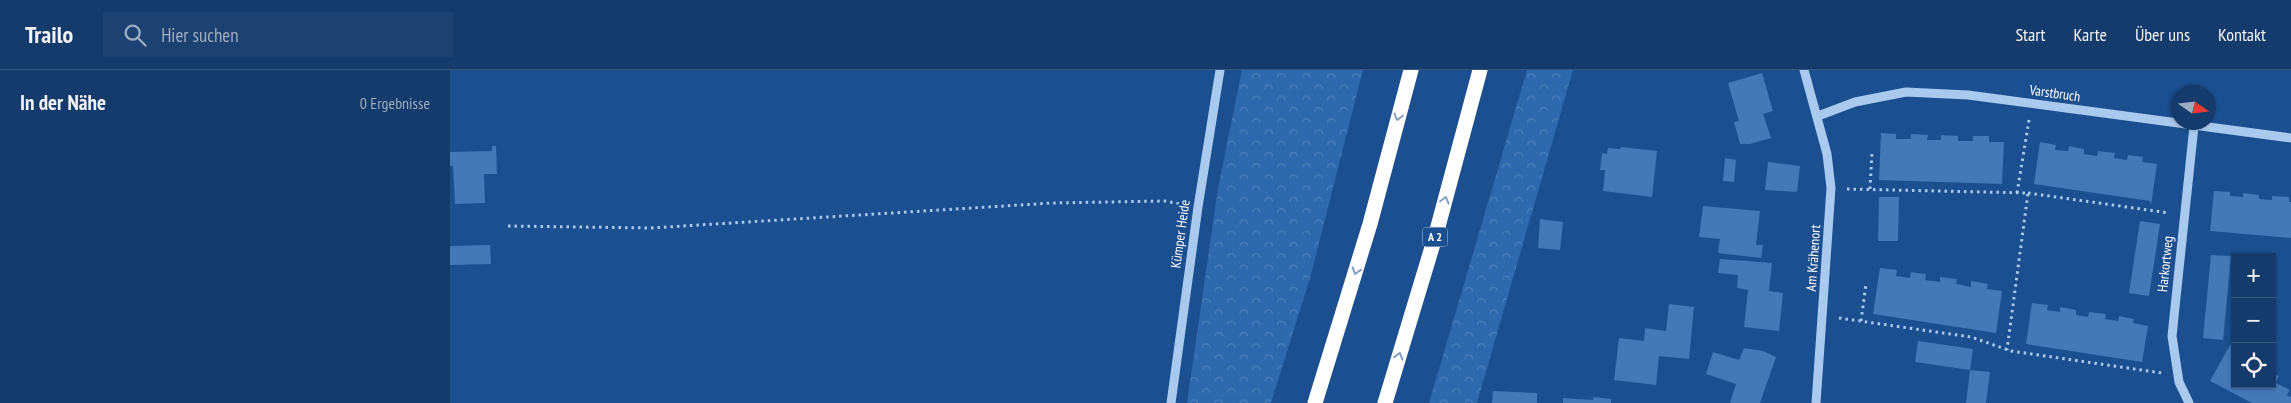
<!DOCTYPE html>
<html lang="de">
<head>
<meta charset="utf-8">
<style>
  body { margin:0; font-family:"PT Sans Narrow",sans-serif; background:#1d4271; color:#f1f3f6 }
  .controls { position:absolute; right:15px; bottom:15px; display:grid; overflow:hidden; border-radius:0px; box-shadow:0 1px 4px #0004 }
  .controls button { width:45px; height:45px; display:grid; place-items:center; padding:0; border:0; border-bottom:1px solid #33557e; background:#143b6b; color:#f1f3f6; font:25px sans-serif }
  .compass { position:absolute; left:1721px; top:15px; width:45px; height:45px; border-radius:50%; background:#143b6b; box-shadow:0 1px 4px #0004; rotate:104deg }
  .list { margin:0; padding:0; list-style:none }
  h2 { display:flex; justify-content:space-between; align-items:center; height:65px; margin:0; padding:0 20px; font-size:21px }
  h2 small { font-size:16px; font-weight:400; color:#9dadc1 }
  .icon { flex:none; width:28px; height:28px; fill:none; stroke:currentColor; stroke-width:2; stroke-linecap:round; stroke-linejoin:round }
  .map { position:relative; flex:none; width:1841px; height:333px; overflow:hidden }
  header { display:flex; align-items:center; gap:30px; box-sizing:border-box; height:70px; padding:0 25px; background:#143b6b; border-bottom:1px solid #33557e }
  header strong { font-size:24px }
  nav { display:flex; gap:28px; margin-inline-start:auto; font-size:18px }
  .search { width:350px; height:45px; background:#1d4271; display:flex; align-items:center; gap:12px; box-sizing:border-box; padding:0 18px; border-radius:0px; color:#9dadc1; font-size:19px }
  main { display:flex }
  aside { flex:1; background:#143b6b }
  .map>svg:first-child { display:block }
  .forest { fill:url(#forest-crowns) }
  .building { fill:#4478b7 }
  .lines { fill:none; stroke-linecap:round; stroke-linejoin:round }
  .path { stroke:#a9c9ee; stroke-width:3; stroke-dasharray:2.5 4; stroke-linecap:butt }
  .minor { stroke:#a9c9ee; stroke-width:9 }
  .highway { stroke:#fff; stroke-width:15 }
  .oneway { stroke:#829ec1 }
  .labels { text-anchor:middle; stroke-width:4; stroke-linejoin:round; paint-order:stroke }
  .shield { fill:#1b4f8f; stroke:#bbcadd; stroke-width:1 }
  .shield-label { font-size:12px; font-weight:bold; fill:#fff }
  .street-label { font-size:14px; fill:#fff; stroke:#1b4f8f }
</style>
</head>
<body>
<header>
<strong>Trailo</strong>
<div class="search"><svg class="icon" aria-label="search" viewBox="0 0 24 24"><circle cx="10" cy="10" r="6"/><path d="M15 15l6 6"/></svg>Hier suchen</div>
<nav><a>Start</a><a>Karte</a><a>Über uns</a><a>Kontakt</a></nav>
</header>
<main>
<aside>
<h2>In der Nähe<small>0 Ergebnisse</small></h2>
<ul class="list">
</ul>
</aside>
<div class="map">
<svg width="1841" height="333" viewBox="0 0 1841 333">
  <defs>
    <pattern id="forest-crowns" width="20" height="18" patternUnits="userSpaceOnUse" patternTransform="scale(1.25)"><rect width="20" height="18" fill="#2e69ad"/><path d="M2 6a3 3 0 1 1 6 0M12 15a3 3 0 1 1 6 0" fill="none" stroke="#4d80b9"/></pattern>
  </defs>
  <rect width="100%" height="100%" fill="#1b4f8f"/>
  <!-- forest -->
  <g class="forest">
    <polygon points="792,0 913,0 860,208 821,333 737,333 768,118"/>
    <polygon points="1077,0 1123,0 1027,333 979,333"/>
  </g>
  <!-- building -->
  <g class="building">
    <polygon points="1312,3 1323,41 1313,44 1321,68 1300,74 1290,74 1284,52 1289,51 1278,13"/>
    <polygon points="1431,63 1446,64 1446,69 1461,69 1461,64 1478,65 1477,70 1491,70 1491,65 1508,66 1508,71 1523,71 1523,66 1539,66 1539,72 1554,72 1552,114 1429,110"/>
    <polygon points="1590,72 1606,75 1605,80 1618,81 1619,76 1634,79 1634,84 1647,86 1648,81 1665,83 1664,88 1677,90 1678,85 1693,87 1692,92 1707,94 1701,135 1700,131 1584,114"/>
    <polygon points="42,76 46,76 47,104 34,104 35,133 5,134 3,96 0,96 0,82 42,81"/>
    <polygon points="1171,77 1207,81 1202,127 1153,121 1155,100 1150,100 1152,83 1157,84 1158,78 1170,79"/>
    <polygon points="1275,88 1286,90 1284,112 1273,111"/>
    <polygon points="1318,92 1350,96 1347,122 1315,120"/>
    <polygon points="1764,121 1780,122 1780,126 1793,127 1793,123 1809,125 1809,129 1822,130 1822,126 1839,127 1839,132 1841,132 1841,168 1760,161"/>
    <polygon points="1429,127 1449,127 1448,171 1428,171"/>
    <polygon points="1253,136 1310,141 1306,175 1313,175 1311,188 1268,183 1270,169 1249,167"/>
    <polygon points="1090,149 1113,152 1110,180 1088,178"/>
    <polygon points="1690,151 1710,154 1699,226 1679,223"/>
    <polygon points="40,175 41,194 0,195 0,176"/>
    <polygon points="1761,185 1781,186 1773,270 1753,268"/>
    <polygon points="1270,189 1322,193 1319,221 1333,223 1329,261 1294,257 1298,220 1287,218 1288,205 1268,203"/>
    <polygon points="1430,198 1447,200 1446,206 1460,208 1461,202 1476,204 1475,210 1490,212 1490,207 1507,209 1506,214 1521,217 1521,211 1538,214 1537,219 1552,221 1546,263 1423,244"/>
    <polygon points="1582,233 1598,235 1597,240 1610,242 1610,237 1626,240 1626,245 1638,247 1639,242 1656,244 1655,249 1668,251 1669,246 1684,249 1683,253 1698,256 1692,292 1576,274"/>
    <polygon points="1219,234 1244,237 1239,289 1209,286 1206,315 1164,310 1169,268 1194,271 1195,258 1216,261"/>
    <polygon points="1468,271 1523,279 1520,300 1465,292"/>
    <polygon points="1780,275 1785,277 1785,314 1822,314 1822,303 1828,306 1830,302 1826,313 1840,320 1837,325 1841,327 1841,333 1802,333 1760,311"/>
    <polygon points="1294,278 1313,281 1326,287 1310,333 1280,333 1286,314 1256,304 1263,282 1289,290"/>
    <polygon points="1520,300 1540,302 1536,333 1516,333"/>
    <polygon points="1043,321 1087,323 1087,333 1042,333"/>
    <polygon points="1143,327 1161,329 1161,333 1113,333 1113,328 1143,330"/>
  </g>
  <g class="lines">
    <!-- path -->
    <g class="path">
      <polyline points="1397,119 1578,123 1557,280"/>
      <polyline points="1420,119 1422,82"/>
      <polyline points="1567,123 1579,50"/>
      <polyline points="1578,123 1719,143"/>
      <polyline points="58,156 201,158 602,133 715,131 731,134"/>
      <polyline points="1389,248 1521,267 1561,281 1712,303"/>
      <polyline points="1411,251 1416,214"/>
    </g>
    <!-- minor -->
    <g class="minor">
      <polyline points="1354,0 1377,84 1381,118 1366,333"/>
      <polyline points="1368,46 1405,32 1456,22 1518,25 1841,68"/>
      <polyline points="721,333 748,137 770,0"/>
      <polyline points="1739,333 1729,312 1722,266 1744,56"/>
    </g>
    <!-- highway -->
    <g class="highway">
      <polyline points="865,333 920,154 961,0"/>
      <polyline points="935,333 986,164 1030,0"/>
    </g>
  </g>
  <!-- one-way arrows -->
  <defs><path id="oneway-chevron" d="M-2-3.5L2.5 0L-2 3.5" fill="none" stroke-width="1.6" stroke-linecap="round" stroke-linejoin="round" transform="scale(1.25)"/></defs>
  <g class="oneway">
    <use href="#oneway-chevron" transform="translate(948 47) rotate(105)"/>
    <use href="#oneway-chevron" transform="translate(995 130) rotate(-75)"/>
    <use href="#oneway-chevron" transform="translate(906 201) rotate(107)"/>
    <use href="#oneway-chevron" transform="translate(949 286) rotate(-73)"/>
  </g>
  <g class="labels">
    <!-- shield labels -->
    <rect class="shield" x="972.5" y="157.5" width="25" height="19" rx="4"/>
    <g class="shield-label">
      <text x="985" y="171">A 2</text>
    </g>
    <!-- street labels -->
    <g class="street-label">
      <text transform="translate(1605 23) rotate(8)" y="5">Varstbruch</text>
      <text transform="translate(730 164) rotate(-82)" y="5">Kümper Heide</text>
      <text transform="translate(1363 188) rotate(-86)" y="5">Am Krähenort</text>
      <text transform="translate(1715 194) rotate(-84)" y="5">Harkortweg</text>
    </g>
  </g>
</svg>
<div class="controls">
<button>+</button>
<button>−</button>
<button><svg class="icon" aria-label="locate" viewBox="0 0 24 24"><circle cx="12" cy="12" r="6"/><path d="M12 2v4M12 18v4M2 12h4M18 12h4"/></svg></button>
</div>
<svg class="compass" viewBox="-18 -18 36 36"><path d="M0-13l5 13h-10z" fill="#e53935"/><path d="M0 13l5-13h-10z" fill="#9dadc1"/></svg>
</div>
</main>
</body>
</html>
